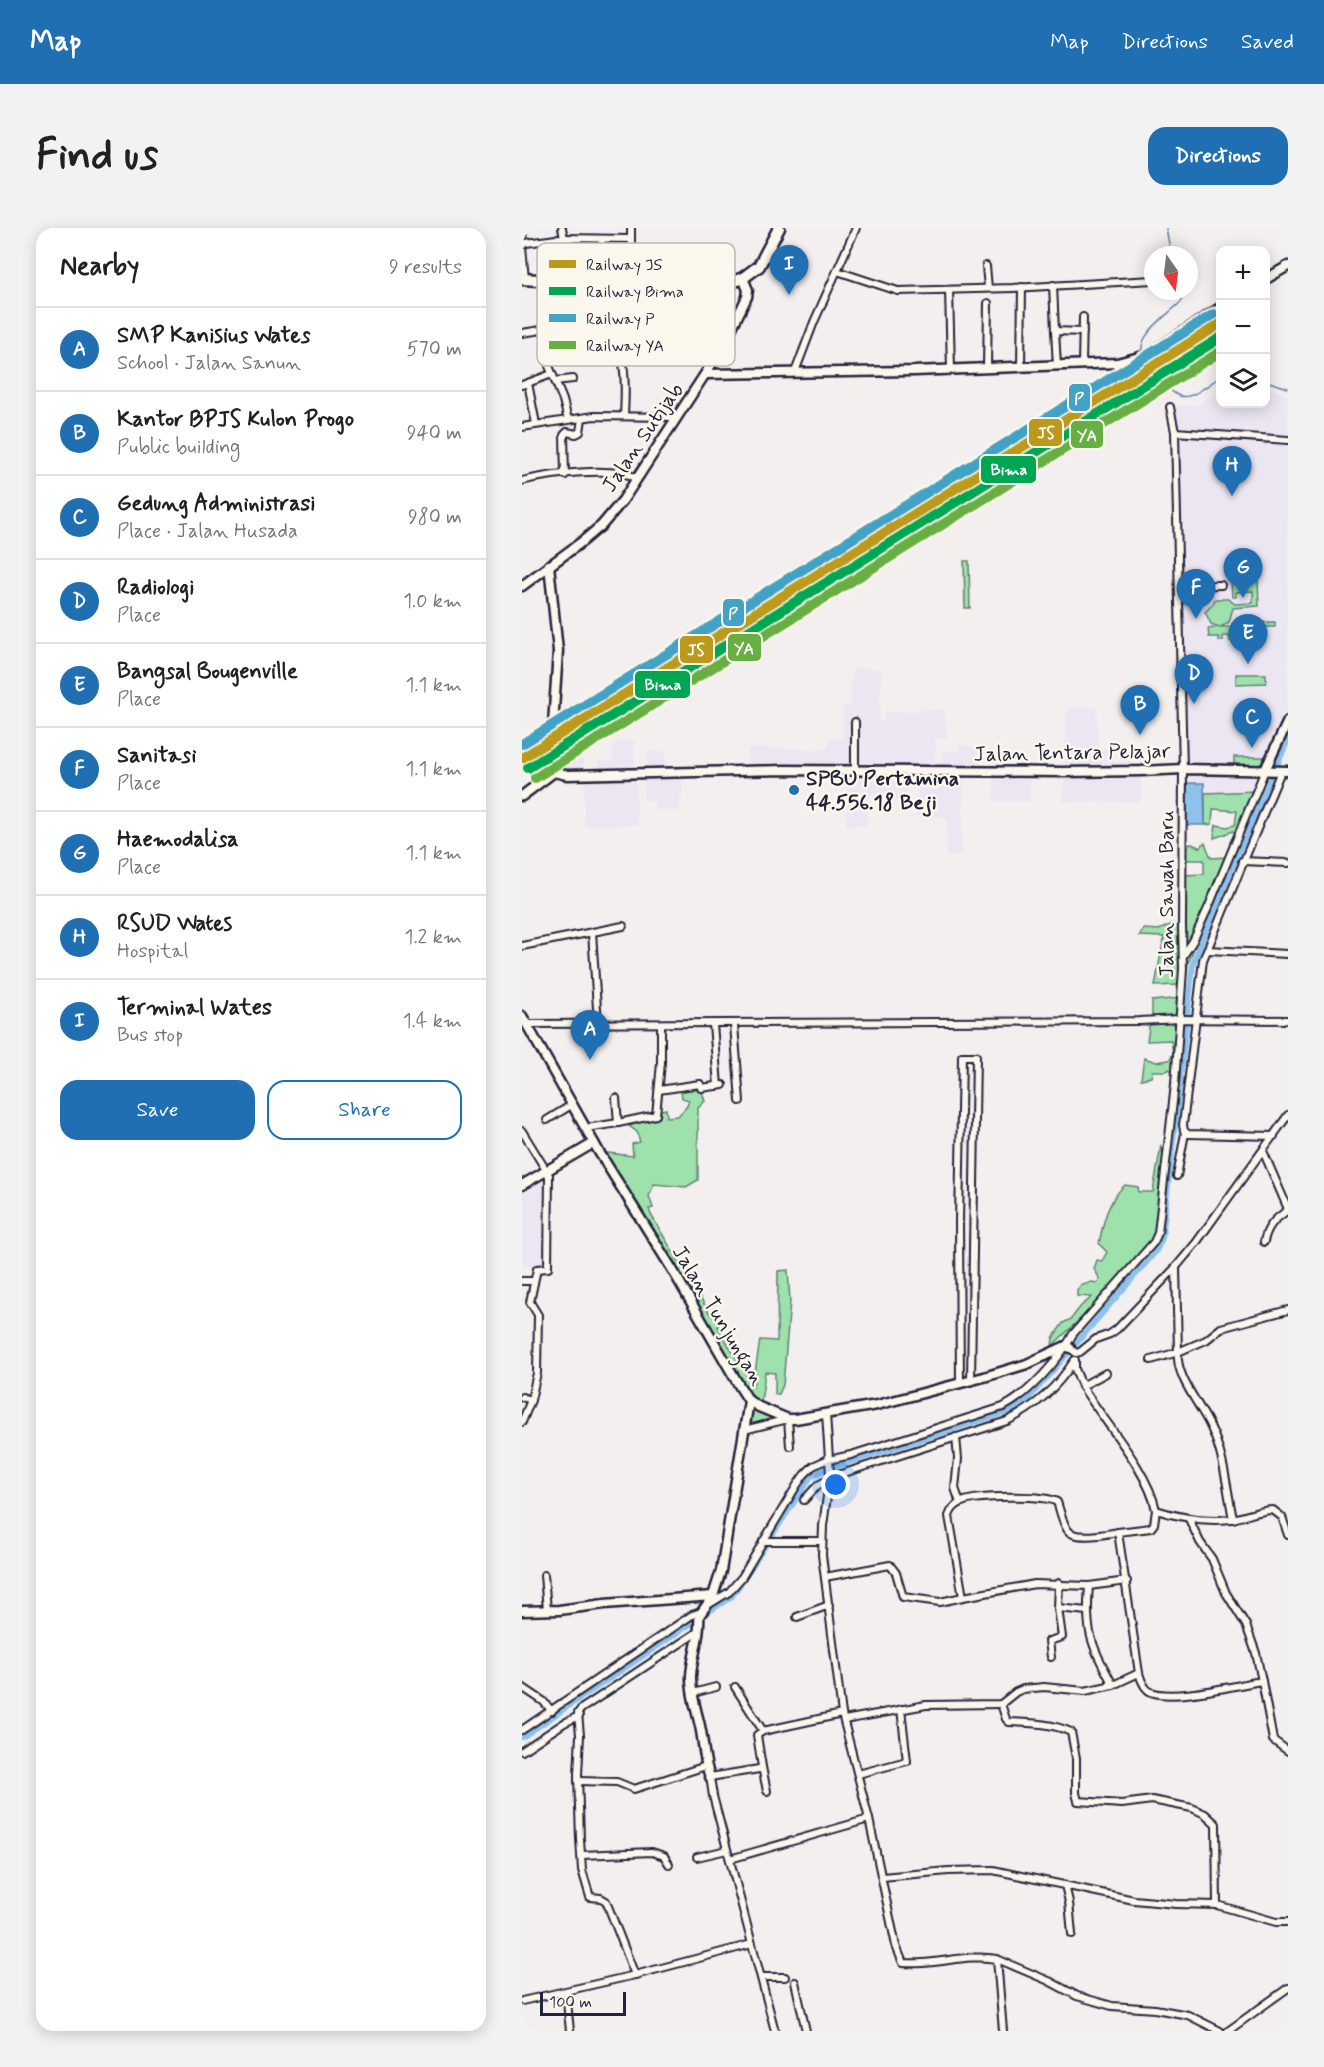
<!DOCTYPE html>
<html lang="en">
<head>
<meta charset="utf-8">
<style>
  body { margin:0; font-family:Mynerve,sans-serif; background:#f2f2f2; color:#202124 }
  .controls { position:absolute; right:18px; top:18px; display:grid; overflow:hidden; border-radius:12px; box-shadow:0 3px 15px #0003 }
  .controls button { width:54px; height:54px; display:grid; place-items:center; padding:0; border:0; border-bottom:2px solid #e0e0e0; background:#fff; color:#202124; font:30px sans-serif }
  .compass { position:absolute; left:622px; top:18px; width:54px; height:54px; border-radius:50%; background:#fff; box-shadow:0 3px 15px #0003; rotate:166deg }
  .scale { position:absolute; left:18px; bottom:15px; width:86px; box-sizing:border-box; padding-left:6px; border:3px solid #22223b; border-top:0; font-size:16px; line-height:21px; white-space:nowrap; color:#22223b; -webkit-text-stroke:4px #fbf7ec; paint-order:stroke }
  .you { position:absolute; left:314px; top:1257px; width:21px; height:21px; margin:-15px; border:4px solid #fff; border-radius:50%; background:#1a73e8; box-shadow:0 0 0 9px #1a73e833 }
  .badge { display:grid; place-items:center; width:39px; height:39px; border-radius:50%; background:#1f6fb2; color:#fff; font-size:20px; font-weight:700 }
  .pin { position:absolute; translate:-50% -50px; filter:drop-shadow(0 2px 3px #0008) }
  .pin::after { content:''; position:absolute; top:32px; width:21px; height:18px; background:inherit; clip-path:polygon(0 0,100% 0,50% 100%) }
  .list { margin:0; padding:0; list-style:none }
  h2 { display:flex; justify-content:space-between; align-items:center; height:78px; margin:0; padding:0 24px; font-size:26px }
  h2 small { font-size:20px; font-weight:400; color:#757577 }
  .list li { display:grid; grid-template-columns:39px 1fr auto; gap:18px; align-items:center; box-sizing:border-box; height:84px; padding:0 24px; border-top:2px solid #e0e0e0 }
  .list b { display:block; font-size:22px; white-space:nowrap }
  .list p { margin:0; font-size:20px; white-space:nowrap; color:#757577 }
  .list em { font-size:20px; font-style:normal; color:#757577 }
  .actions { display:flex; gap:12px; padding:18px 24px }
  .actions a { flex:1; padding:14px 0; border:2px solid #1f6fb2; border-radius:18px; text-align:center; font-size:21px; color:#1f6fb2 }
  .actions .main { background:#1f6fb2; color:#fff }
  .icon { flex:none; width:33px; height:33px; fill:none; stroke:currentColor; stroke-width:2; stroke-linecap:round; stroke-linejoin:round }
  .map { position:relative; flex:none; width:766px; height:1803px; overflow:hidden; border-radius:18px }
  header { display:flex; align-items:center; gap:36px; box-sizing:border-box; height:84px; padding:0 30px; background:#1f6fb2; color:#fff }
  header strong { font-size:28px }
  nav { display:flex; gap:33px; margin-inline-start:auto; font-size:21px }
  .intro { display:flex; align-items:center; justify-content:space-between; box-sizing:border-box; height:144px; padding:0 36px }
  h1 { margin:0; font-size:42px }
  .button { padding:15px 27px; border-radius:18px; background:#1f6fb2; color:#fff; font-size:21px; font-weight:700 }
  main { display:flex; gap:36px; padding:0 36px }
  aside { flex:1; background:#fff; border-radius:18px; box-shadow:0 3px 15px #0003 }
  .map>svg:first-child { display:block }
  .built { fill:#ece6f2 }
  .green { fill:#9fe1ac; stroke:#608274; stroke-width:1.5 }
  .water { fill:#8ec1eb; stroke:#6381a5; stroke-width:1.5 }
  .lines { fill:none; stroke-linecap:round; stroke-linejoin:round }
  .stream { stroke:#6381a5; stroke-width:1.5 }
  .canal { stroke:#8ec1eb; stroke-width:6 }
  .street-casing { stroke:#22223b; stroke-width:10 }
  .secondary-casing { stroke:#22223b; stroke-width:13 }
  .highway-casing { stroke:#22223b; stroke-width:15 }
  .street { stroke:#fbf7ec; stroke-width:6 }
  .secondary { stroke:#fbf7ec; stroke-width:8 }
  .highway { stroke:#fbf7ec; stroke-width:10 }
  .rail-1-casing { stroke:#fbf7ec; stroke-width:15 }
  .rail-2-casing { stroke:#fbf7ec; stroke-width:15 }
  .rail-3-casing { stroke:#fbf7ec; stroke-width:15 }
  .rail-4-casing { stroke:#fbf7ec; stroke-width:15 }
  .rail-1 { stroke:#bb9a1b; stroke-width:10 }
  .rail-2 { stroke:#00a651; stroke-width:10 }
  .rail-3 { stroke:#43a2c5; stroke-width:10 }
  .rail-4 { stroke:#67ae43; stroke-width:10 }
  .poi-dot { fill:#1f6fb2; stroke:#fbf7ec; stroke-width:2 }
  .labels { text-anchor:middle; stroke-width:5; stroke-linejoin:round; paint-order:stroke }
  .street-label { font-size:21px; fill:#22223b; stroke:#fbf7ec }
  .poi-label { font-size:21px; font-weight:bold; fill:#22223b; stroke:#fbf7ec; text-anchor:start }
  .key { fill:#fbf7ec; stroke:#bab7b7; stroke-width:1.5 }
  .key-label { font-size:16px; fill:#22223b }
  .line-badge { stroke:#fbf7ec; stroke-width:2 }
  .badge-label { font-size:16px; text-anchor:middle; font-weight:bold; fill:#fff }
</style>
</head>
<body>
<header>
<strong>Map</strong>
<nav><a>Map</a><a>Directions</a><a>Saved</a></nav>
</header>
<div class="intro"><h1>Find us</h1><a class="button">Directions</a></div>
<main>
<aside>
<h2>Nearby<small>9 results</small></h2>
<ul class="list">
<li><span class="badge">A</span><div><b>SMP Kanisius Wates</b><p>School · Jalan Sanun</p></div><em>570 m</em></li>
<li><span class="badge">B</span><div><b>Kantor BPJS Kulon Progo</b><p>Public building</p></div><em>940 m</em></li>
<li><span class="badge">C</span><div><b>Gedung Administrasi</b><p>Place · Jalan Husada</p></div><em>980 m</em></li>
<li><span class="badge">D</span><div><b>Radiologi</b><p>Place</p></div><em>1.0 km</em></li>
<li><span class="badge">E</span><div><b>Bangsal Bougenville</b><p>Place</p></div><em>1.1 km</em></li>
<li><span class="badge">F</span><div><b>Sanitasi</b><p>Place</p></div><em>1.1 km</em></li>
<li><span class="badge">G</span><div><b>Haemodalisa</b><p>Place</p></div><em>1.1 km</em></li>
<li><span class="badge">H</span><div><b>RSUD Wates</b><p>Hospital</p></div><em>1.2 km</em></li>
<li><span class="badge">I</span><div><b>Terminal Wates</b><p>Bus stop</p></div><em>1.4 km</em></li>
</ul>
<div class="actions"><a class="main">Save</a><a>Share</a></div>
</aside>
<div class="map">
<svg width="766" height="1803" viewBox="0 0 766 1803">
  <rect width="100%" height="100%" fill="#f4efef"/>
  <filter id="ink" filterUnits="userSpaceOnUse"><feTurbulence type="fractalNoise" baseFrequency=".0167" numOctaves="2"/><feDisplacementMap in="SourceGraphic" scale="12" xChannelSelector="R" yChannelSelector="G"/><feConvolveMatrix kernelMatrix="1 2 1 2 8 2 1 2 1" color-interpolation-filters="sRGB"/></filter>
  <g filter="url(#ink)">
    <!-- built -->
    <g class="built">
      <polygon points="744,159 766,167 766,487 743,535 736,541 743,542 734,563 683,565 682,555 665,555 665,542 661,541 651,178 675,177 698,161 698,176 744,176"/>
      <polygon points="193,403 200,415 0,548 0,521"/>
      <polygon points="330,440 360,441 357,493 361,493 363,484 423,481 425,510 414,511 413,540 226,540 225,520 306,521 307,510 321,510 321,477 328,477"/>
      <polygon points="545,479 575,480 576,521 592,521 592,535 597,535 597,521 609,521 609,541 542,541"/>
      <polygon points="60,511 62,542 37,543 34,539 33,531"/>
      <polygon points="112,512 113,541 77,543 76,533 90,532 91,515"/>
      <polygon points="437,516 456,520 455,539 419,538 420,522 437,523"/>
      <polygon points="125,523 143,523 144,538 125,538"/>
      <polygon points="396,542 443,543 439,629 424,629 425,589 394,588"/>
      <polygon points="472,542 508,544 507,574 471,573"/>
      <polygon points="619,543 619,574 541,574 541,544"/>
      <polygon points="161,546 158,583 133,582 133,573 122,573 122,547"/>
      <polygon points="325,546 385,547 384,574 366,573 366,567 348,566 345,597 324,598"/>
      <polygon points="114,548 115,597 62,598 62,549"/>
      <polygon points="27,947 26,1039 0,1038 0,964"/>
    </g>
    <!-- green -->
    <g class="green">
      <polygon points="442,333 447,333 448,380 443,380"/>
      <polygon points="736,352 737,378 711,380 707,394 699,399 711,399 711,395 753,394 753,399 712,399 712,413 708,413 707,408 701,408 701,413 697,413 697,409 687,409 686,401 697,399 689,396 683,384 691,376 693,371 706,371 713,376 731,375 731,363 714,364 714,369 710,369 709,353"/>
      <polygon points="714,446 744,446 744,455 714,456"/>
      <path d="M712,529H744C738,542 724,539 712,539Z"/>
      <path d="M736,563C738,575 731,594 722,601L666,735L663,762L662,647L682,646V632H663L662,617L670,616L679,620L680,616L683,615L689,630L706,629L708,614L713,605L711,603L692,610L694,597L705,599L713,597L715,583L691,581L690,596L683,597V565Z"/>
      <polygon points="650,696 658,699 660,741 657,764 656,757 633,758 642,709 617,708 622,701 637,702"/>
      <polygon points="658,770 652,845 647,841 645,843 630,843 629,849 619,851 622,830 634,834 647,832 651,825 649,812 625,813 628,793 630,792 630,773"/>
      <polygon points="178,858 183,873 176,880 176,952 164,959 132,956 127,968 131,980 127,981 129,987 188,1086 196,1089 199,1093 196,1099 231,1158 238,1112 255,1113 256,1043 266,1042 268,1073 261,1157 257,1166 253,1166 253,1145 243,1144 239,1175 236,1176 227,1173 77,924 111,928 110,916 118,914 115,904 107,898 134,890 135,883 144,881 145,889 156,888 165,878 167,872 160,870 159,864"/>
      <path d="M639,917L643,936L635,1009L583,1067L530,1118L531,1110L541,1095L549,1091L559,1078L570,1069L555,1068V1063L558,1058L570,1054L575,1055L578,1051L572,1041L575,1032L580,1033L585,1024L577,1016C581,994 586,972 603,957L616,959L617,964H631Z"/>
      <polygon points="233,1180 256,1192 229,1199 226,1195 228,1181"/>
    </g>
    <!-- water -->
    <polygon class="water" points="665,555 682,555 683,597 665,597"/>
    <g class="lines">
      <!-- stream -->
      <g class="stream">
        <polyline points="644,0 649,27"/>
        <path d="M620,124C616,106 648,85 660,73L657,63"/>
        <path d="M634,146C660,181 667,170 698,149"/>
        <polyline points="744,153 766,160"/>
      </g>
      <!-- canal -->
      <polyline class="canal" points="0,1509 210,1368 289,1248 297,1244 488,1183 506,1171 634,1023 640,1010 671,735 719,618 766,512"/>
      <!-- street casing -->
      <g class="street-casing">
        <g id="street">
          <polyline points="40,0 42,10"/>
          <polyline points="0,1 1,16"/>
          <path d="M36,10C36,25 40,38 40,53"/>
          <polyline points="79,28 80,11"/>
          <polyline points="464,38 466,60"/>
          <polyline points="315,43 376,63 491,60 631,52"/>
          <polyline points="3,51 0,19 4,15 42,10 109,11"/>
          <polyline points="26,52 26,86"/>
          <polyline points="54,54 56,84 59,86 73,85 76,102"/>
          <polyline points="78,56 79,43"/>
          <polyline points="531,57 533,103"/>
          <polyline points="427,62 429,141"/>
          <polyline points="109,90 109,0"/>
          <polyline points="145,95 145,60"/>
          <polyline points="0,105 26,101"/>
          <polyline points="560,137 561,89"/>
          <polyline points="535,138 533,103 561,104"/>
          <polyline points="499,139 500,59"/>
          <polyline points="465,140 466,75"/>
          <polyline points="273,144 292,94 334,0"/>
          <polyline points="33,153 51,151"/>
          <polyline points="6,155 14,196"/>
          <polyline points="0,157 30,146"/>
          <path d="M46,192L41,172L27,138L26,101L76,102C108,108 103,164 102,188"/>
          <polyline points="0,199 72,188 154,189"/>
          <polyline points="653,204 766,212"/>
          <polyline points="43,247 42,207 45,204 54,206 58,204 60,190"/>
          <path d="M0,253C27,246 91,238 115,250"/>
          <polyline points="657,358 699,357"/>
          <polyline points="0,515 32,496"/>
          <polyline points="333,542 333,494"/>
          <polyline points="720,633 766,635"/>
          <polyline points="70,704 76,796"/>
          <polyline points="0,718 101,698"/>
          <polyline points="685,722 766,726"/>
          <polyline points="661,728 671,713 687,678 743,542"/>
          <polyline points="5,796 617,793 658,791 766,792"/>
          <polyline points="191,796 196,858"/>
          <polyline points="212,797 218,873"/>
          <polyline points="137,862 178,856 179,860 201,857"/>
          <polyline points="25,892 51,876"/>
          <polyline points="96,895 134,887 139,835 139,796"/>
          <polyline points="64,900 96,895 94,870"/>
          <polyline points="0,903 27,947 26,1040 15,1041 8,1074 16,1087 15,1145 9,1172 0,1194"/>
          <polyline points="752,908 666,906 662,903 661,897 681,732 759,543"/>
          <polyline points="741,923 766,981"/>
          <polyline points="655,948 663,905"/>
          <path d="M742,1014C745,998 753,991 766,982"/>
          <polyline points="654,1039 656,1124 684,1112 699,1100 766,1082"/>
          <polyline points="0,1053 12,1053"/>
          <polyline points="548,1120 554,1125 558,1124 574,1111 588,1106 595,1101 654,1039 674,1015 766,887"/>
          <path d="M553,1132V1141L560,1158C582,1194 626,1242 634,1282"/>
          <path d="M629,1132L656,1124C653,1149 679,1177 689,1200C702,1227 705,1261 711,1291"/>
          <polyline points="438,1155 437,994 440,828 454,828 449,1152"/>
          <polyline points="560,1158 584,1145"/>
          <polyline points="0,1169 9,1172"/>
          <path d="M304,1186L308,1246L301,1298L300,1327L320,1486L347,1591L374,1718L381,1735C412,1738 444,1725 475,1731L481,1803"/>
          <polyline points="222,1202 266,1191 268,1218"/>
          <polyline points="434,1209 436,1231 433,1260 438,1275"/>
          <path d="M282,1272L296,1257L316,1247L485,1193C514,1179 535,1159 552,1133"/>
          <polyline points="667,1291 678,1314 690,1331 704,1365 724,1397 734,1425 740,1453"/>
          <path d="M596,1304C584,1306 551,1313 545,1301C540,1293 538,1282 535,1274C522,1266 453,1268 440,1274C433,1277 429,1282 427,1288L441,1369L513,1356L567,1358L605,1353"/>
          <polyline points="241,1313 300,1313"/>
          <polyline points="22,1347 25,1382"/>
          <polyline points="303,1349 368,1337 374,1345 381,1369 418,1374 441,1369"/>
          <path d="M567,1358C563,1405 569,1416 591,1457"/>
          <path d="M186,1377L207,1364L220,1349L275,1257L282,1247L291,1238L302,1233L329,1227L481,1179C506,1167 538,1131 551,1106L632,1014L636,1005L653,856L661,741L660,697L661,541L653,204L648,179"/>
          <polyline points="536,1380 565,1383"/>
          <polyline points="275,1389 307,1377"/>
          <polyline points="529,1429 527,1413 540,1409 536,1380 537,1355"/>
          <path d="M617,1445C619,1452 622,1461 629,1464C653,1473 713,1457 740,1453L751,1512L766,1523"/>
          <polyline points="0,1459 21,1473 30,1483"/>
          <polyline points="213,1459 241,1503"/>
          <polyline points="171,1465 194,1459"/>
          <path d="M322,1492L404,1477L479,1476L494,1464L501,1461L522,1459L563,1463L591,1457L617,1445L596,1304L629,1300L632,1296L634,1282C659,1290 683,1294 709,1291C723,1289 737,1282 751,1282L760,1289L766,1307"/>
          <polyline points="0,1502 170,1387 179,1384"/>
          <polyline points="0,1523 42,1495 57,1488"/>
          <polyline points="240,1539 245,1563"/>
          <polyline points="336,1546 385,1533 379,1481"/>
          <polyline points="56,1553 95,1554 112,1561 184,1538"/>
          <polyline points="60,1627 130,1624 142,1628 147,1636"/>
          <polyline points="175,1629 205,1622"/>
          <polyline points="208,1631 347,1591"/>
          <path d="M360,1649L426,1643L471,1642L612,1672L654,1676L695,1677L694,1596L683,1586L670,1580L630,1572L600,1576L556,1573L554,1565V1530L549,1504C529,1495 509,1495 487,1494L484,1491L479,1476"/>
          <polyline points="543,1657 547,1674 550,1706"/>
          <polyline points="695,1677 754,1694 766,1694"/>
          <polyline points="230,1716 253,1803"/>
          <polyline points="475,1731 527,1753 555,1768 590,1778 633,1781 666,1787 698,1803"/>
          <polyline points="113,1747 84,1673 79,1670 68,1669 60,1642 58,1611 56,1547 58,1507 56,1485 59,1481 177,1403"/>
          <polyline points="239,1749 263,1749"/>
          <polyline points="273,1754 284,1803"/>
          <polyline points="44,1764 48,1803"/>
          <polyline points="0,1773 113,1747 230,1716 191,1568 188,1549 237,1541 240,1539 235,1507 241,1503 320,1486"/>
          <polyline points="706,1803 766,1760"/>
        </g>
      </g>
      <!-- secondary casing -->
      <g class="secondary-casing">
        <g id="secondary">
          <polyline points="744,51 766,38"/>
          <polyline points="184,146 392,143 595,135 625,127 698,80"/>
          <polyline points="27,337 36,423 29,526 29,539 32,544"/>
          <polyline points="0,358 61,313 80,297 101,272 200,120 225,69 226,62 221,50"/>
          <polyline points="743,542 766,493"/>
          <polyline points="32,544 45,547 262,542 541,544 619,543 661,541 766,543"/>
          <polyline points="0,568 32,544"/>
          <polyline points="0,788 77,924 150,1041 218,1159 227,1173 237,1179 266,1191 273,1191 355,1177 462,1149 505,1136 544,1118 548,1120"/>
          <polyline points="0,957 72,915"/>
          <polyline points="0,1383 37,1382 82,1376 191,1368"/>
          <path d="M188,1549C182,1534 182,1519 179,1503C176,1486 168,1466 169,1448C170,1427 179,1409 177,1388L191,1368L199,1343L227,1173"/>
        </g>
      </g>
      <!-- highway casing -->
      <g class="highway-casing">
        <polyline id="highway" points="0,51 163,61 197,59 221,50 237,38 257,0"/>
      </g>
      <!-- street -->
      <use href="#street" class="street"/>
      <!-- secondary -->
      <use href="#secondary" class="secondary"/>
      <!-- highway -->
      <use href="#highway" class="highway"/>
      <!-- rail-1 casing -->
      <g class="rail-1-casing">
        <polyline id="rail-1" points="0,530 698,96"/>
      </g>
      <!-- rail-2 casing -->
      <g class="rail-2-casing">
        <polyline id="rail-2" points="6,540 698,110"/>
      </g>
      <!-- rail-3 casing -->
      <g class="rail-3-casing">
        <polyline id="rail-3" points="0,516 692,86"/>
      </g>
      <!-- rail-4 casing -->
      <g class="rail-4-casing">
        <polyline id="rail-4" points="13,550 698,124"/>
      </g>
      <!-- rail-1 -->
      <use href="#rail-1" class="rail-1"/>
      <!-- rail-2 -->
      <use href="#rail-2" class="rail-2"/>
      <!-- rail-3 -->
      <use href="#rail-3" class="rail-3"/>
      <!-- rail-4 -->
      <use href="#rail-4" class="rail-4"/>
    </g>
  </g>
  <!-- markers -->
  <circle class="poi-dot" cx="272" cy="562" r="6"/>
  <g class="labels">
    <!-- street labels -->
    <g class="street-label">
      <text transform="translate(120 209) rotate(-56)" y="7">Jalan Sutijab</text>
      <text transform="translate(550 524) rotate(-1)" y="7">Jalan Tentara Pelajar</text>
      <text transform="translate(644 666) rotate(-90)" y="7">Jalan Sawah Baru</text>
      <text transform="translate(197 1087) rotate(59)" y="7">Jalan Tunjungan</text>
    </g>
    <!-- poi labels -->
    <g class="poi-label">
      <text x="284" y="557">SPBU Pertamina<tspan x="284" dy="24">44.556.18 Beji</tspan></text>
    </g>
  </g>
  <!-- legend -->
  <rect x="15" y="15" width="198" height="123" rx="9" class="key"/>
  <rect x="27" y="32" width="27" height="8" fill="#bb9a1b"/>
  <rect x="27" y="59" width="27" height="8" fill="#00a651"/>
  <rect x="27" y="86" width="27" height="8" fill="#43a2c5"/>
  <rect x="27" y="113" width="27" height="8" fill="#67ae43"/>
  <g class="key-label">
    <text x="64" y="42">Railway JS</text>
    <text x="64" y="69">Railway Bima</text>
    <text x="64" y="96">Railway P</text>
    <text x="64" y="123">Railway YA</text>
  </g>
  <g class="line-badge">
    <rect x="546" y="155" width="23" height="29" rx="6" fill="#43a2c5"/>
    <rect x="506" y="190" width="35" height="29" rx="6" fill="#bb9a1b"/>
    <rect x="548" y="192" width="34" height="29" rx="6" fill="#67ae43"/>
    <rect x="458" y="227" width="57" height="29" rx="6" fill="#00a651"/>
    <rect x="200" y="370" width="23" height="29" rx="6" fill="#43a2c5"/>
    <rect x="205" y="405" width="35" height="29" rx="6" fill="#67ae43"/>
    <rect x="157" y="407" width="35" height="29" rx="6" fill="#bb9a1b"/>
    <rect x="112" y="442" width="57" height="29" rx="6" fill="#00a651"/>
  </g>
  <g class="badge-label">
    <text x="557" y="176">P</text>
    <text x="524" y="210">JS</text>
    <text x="565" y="213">YA</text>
    <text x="487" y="247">Bima</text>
    <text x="211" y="391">P</text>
    <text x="222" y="426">YA</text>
    <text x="174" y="427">JS</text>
    <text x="141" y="462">Bima</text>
  </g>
</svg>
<div class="controls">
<button>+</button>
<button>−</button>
<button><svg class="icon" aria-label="layers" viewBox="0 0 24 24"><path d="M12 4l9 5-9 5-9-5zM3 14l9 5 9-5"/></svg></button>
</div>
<svg class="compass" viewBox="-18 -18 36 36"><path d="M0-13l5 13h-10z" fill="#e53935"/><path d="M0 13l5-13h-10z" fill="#757577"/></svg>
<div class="scale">100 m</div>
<div class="you"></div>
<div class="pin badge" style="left:68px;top:832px">A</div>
<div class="pin badge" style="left:618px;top:507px">B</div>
<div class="pin badge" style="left:730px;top:520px">C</div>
<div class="pin badge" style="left:672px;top:476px">D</div>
<div class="pin badge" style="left:726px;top:436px">E</div>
<div class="pin badge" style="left:674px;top:391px">F</div>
<div class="pin badge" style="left:721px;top:370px">G</div>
<div class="pin badge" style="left:710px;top:268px">H</div>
<div class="pin badge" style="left:267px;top:67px">I</div>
</div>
</main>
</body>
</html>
